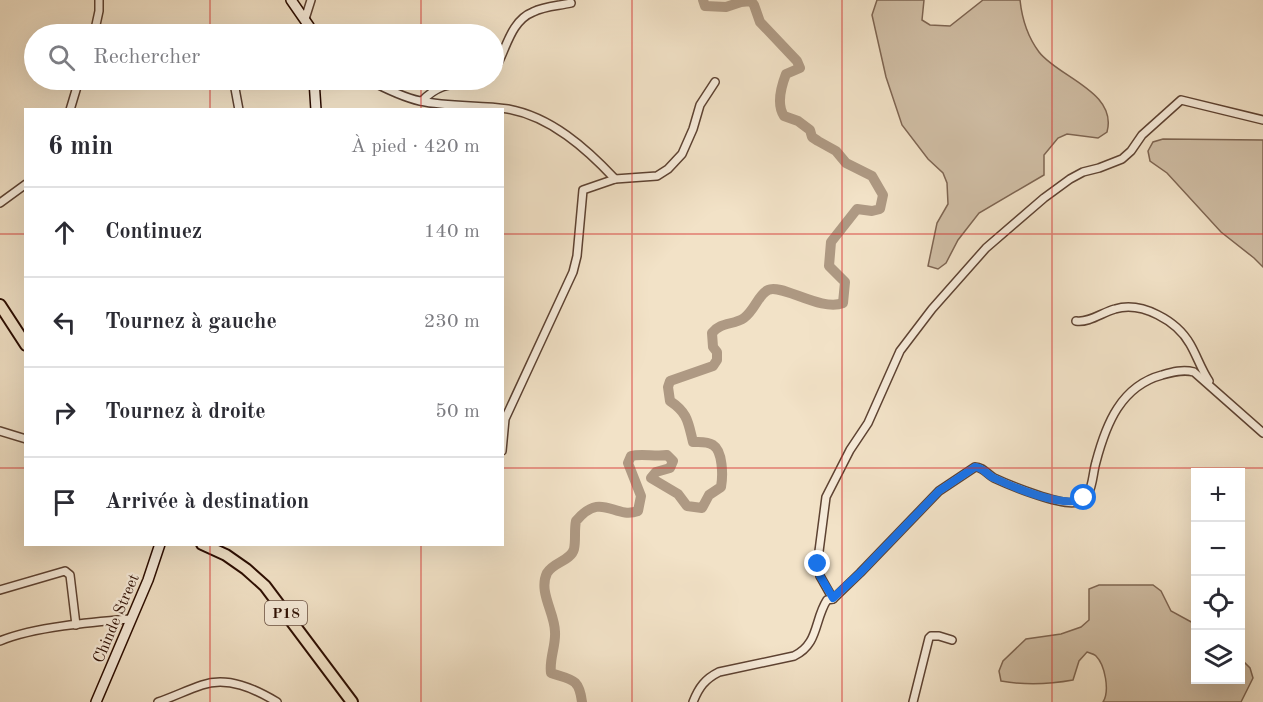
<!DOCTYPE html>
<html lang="fr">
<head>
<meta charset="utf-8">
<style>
  body { margin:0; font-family:"Old Standard TT",serif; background:#f7f7f7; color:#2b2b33 }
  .controls { position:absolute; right:18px; bottom:18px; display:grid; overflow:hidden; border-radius:0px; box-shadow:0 6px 24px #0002 }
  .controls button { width:54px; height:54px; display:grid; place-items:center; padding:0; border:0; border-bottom:2px solid #e1e1e2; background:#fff; color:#2b2b33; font:30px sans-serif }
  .stop { position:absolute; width:18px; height:18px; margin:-14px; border:4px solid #1a73e8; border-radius:50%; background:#fff }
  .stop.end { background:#1a73e8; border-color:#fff; box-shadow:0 2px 6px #0008 }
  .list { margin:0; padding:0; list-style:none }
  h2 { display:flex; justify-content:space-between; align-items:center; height:78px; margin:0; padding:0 24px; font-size:26px }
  h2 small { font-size:20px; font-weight:400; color:#7c7c81 }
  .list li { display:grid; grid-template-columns:39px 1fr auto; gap:18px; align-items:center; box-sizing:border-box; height:90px; padding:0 24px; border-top:2px solid #e1e1e2 }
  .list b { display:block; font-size:22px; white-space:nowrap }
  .list em { font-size:20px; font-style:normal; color:#7c7c81 }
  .icon { flex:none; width:33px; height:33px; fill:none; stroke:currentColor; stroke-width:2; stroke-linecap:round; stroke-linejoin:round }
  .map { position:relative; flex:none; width:1263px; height:702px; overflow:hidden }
  .search { position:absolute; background:#fff; box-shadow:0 6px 24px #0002; left:24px; top:24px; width:480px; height:66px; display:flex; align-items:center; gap:15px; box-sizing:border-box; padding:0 21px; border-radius:33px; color:#7c7c81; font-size:22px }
  .panel { position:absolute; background:#fff; box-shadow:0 6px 24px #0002; left:24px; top:108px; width:480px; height:438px; border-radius:0px }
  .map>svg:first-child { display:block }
  .green { fill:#d0bea5; stroke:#7e6552; stroke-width:1.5 }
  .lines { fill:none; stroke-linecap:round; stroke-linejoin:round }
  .river { stroke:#ae9983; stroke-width:10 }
  .street-casing { stroke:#5d4232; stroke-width:10 }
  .secondary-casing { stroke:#2b0c00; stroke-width:12 }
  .primary-casing { stroke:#2b0c00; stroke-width:14 }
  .street { stroke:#f7ecdb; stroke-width:7 }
  .secondary { stroke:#f7ecdb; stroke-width:9 }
  .primary { stroke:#f2e2c7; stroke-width:10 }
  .route { stroke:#1a73e8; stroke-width:8 }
  .grid { fill:none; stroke:#d62828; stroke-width:1.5; stroke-opacity:0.55 }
  .labels { text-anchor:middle; stroke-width:4.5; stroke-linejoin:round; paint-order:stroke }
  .shield { fill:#f7ecdb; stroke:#684f42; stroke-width:1.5 }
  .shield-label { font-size:15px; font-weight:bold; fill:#2b0c00 }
  .street-label { font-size:16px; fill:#2b0c00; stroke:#f7ecdb }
</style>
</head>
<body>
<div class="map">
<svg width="1263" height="702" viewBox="0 0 1263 702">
  <rect width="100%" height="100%" fill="#f2e2c7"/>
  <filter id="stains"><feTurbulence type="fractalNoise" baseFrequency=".00333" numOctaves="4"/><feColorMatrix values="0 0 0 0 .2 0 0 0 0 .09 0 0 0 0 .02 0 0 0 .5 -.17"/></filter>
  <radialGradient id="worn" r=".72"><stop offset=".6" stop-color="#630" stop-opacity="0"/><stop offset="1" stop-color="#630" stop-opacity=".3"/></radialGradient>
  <!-- green -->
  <g class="green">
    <path d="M877,0H924L922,20L930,25L950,26L983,0H1020C1022,19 1027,36 1039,52C1058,77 1118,92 1107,132L1098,138L1067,134L1058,138L1044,155V175L979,213L958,240L946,263L938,269L928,266L937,223L948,204L947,183L943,173L928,159L902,125L886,77L872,15Z"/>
    <polygon points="1163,139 1263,140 1263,267 1254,258 1221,232 1167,173 1150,161 1148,151 1153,142"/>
    <path d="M1099,585H1153L1161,591L1171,611L1195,624L1196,680H1240L1241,659L1250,668L1253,678L1241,702H1103C1110,691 1105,665 1096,656C1094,654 1090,653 1087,652L1079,661L1073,680C1051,684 1024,685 1001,681L999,671L1003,661L1026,639L1061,634L1081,627L1089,620V589Z"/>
  </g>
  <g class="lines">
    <!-- river -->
    <path class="river" d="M582,702C579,678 572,680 551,673C549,659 556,646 555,632C555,613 538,592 547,573C553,562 571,561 574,549C576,540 574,530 576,521C602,490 614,520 638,511L641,496L628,463L631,456C642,453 655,457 667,455L673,461L670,468L656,472L651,478L678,494L687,506L702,508L709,495L721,487C723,476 723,451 713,445C707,441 699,442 693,442C688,422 688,413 670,401L668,387L670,381L713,366L717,360V352L713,347L712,333C720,322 734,325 744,318C755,310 758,295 768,290C781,283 821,312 843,303L845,282L829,266L831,242L857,209L872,211L880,209L883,195L872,176L846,163L836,151L818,141L812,137L810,130L798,121L784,116C776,104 781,87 786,74L800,68L797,61L760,22L754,5L751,1L741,2L726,7L705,6L703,0"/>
    <!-- street casing -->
    <g class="street-casing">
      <g id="street">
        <polyline points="305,19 311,0"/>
        <polyline points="309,26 318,34"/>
        <polyline points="94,34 99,11 99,0"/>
        <path d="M494,71C506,51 510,21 533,12C545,6 558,6 571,3"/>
        <path d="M369,80C386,89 402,97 420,101C449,107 479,105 508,109C551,117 586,148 615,179"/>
        <path d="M422,101C441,81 456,85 480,80"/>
        <polyline points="70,110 79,80"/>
        <polyline points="239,110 234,83 237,81 251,80"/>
        <polyline points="0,203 26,184"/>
        <path d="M1076,321C1089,323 1103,312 1115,309C1142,301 1177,321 1190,344C1197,356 1201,369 1209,381"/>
        <polyline points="0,431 26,439"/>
        <polyline points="502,451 505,419 573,272 577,256 583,190 615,179 657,176 668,169 682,154 693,129 700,105 715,82"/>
        <polyline points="0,590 65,571 70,575 76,625"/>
        <polyline points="833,599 820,576 818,559 826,497 850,450 868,423 900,351 932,309 986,248 1044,198 1070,179 1083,172 1099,168 1122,159 1131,151 1142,135 1181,100 1263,120"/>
        <path d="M0,641C33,627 93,622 130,619"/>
        <path d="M158,702C173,697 187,690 202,685C228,676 255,689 277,702"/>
        <path d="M693,702C699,687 705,679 719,672L794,656C819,644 814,620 827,600L833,599L860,573L939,491L975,467C983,467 987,474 994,478C1009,485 1063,507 1077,502C1081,500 1086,497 1088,494C1093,485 1093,472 1096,462C1106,424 1121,386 1162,375C1172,372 1183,369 1194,372L1263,433"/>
        <polyline points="913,702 929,638 931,636 939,636 952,640"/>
      </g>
    </g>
    <!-- secondary casing -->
    <g class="secondary-casing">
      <g id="secondary">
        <polyline points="291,0 309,26 310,34"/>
        <polyline points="314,80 316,110"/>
        <polyline points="96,702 148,580 160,544"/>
      </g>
    </g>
    <!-- primary casing -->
    <g class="primary-casing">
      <g id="primary">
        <polyline points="0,305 26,345"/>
        <polyline points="202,544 226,555 246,569 265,586 352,702"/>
      </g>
    </g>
    <!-- street -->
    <use href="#street" class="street"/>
    <!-- secondary -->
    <use href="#secondary" class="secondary"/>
    <!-- primary -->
    <use href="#primary" class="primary"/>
  </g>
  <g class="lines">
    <!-- route -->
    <path class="route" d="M818,564L820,576L833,598L860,573L939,491L975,467C983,467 987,475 994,478C1013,487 1066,510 1084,498"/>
  </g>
  <!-- grid -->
  <path class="grid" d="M210,0V34M421,0V34M632,0V702M842,0V702M1052,0V702M210,80V110M421,80V110M0,234H26M502,234H1263M0,468H26M502,468H1263M210,544V702M421,544V702"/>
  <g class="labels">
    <!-- shield labels -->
    <rect class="shield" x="265" y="601" width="42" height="24" rx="4.5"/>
    <g class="shield-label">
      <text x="286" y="618">P18</text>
    </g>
    <!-- street labels -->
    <g class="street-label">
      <text transform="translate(115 618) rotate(-67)" y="6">Chinde Street</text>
    </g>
  </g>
  <rect width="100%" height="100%" filter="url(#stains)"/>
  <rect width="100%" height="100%" fill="url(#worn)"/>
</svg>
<div class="controls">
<button>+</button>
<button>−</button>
<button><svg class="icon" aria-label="locate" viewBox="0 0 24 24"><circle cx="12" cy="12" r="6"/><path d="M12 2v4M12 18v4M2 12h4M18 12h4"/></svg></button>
<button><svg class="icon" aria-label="layers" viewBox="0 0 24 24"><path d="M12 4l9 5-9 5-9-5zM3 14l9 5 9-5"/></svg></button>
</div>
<div class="stop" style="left:1084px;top:498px"></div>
<div class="stop end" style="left:818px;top:564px"></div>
<div class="search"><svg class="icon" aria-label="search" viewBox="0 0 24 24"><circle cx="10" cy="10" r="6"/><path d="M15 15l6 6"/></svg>Rechercher</div>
<section class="panel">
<h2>6 min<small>À pied · 420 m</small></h2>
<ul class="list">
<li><svg class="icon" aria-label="ahead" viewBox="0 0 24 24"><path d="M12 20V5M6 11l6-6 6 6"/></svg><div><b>Continuez</b></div><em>140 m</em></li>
<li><svg class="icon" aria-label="left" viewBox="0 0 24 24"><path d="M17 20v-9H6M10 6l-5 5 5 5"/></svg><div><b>Tournez à gauche</b></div><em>230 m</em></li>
<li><svg class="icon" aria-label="right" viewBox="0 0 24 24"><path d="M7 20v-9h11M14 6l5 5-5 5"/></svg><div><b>Tournez à droite</b></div><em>50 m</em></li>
<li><svg class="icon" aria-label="arrive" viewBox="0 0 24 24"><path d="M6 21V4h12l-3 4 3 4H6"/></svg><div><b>Arrivée à destination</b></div></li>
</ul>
</section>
</div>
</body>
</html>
